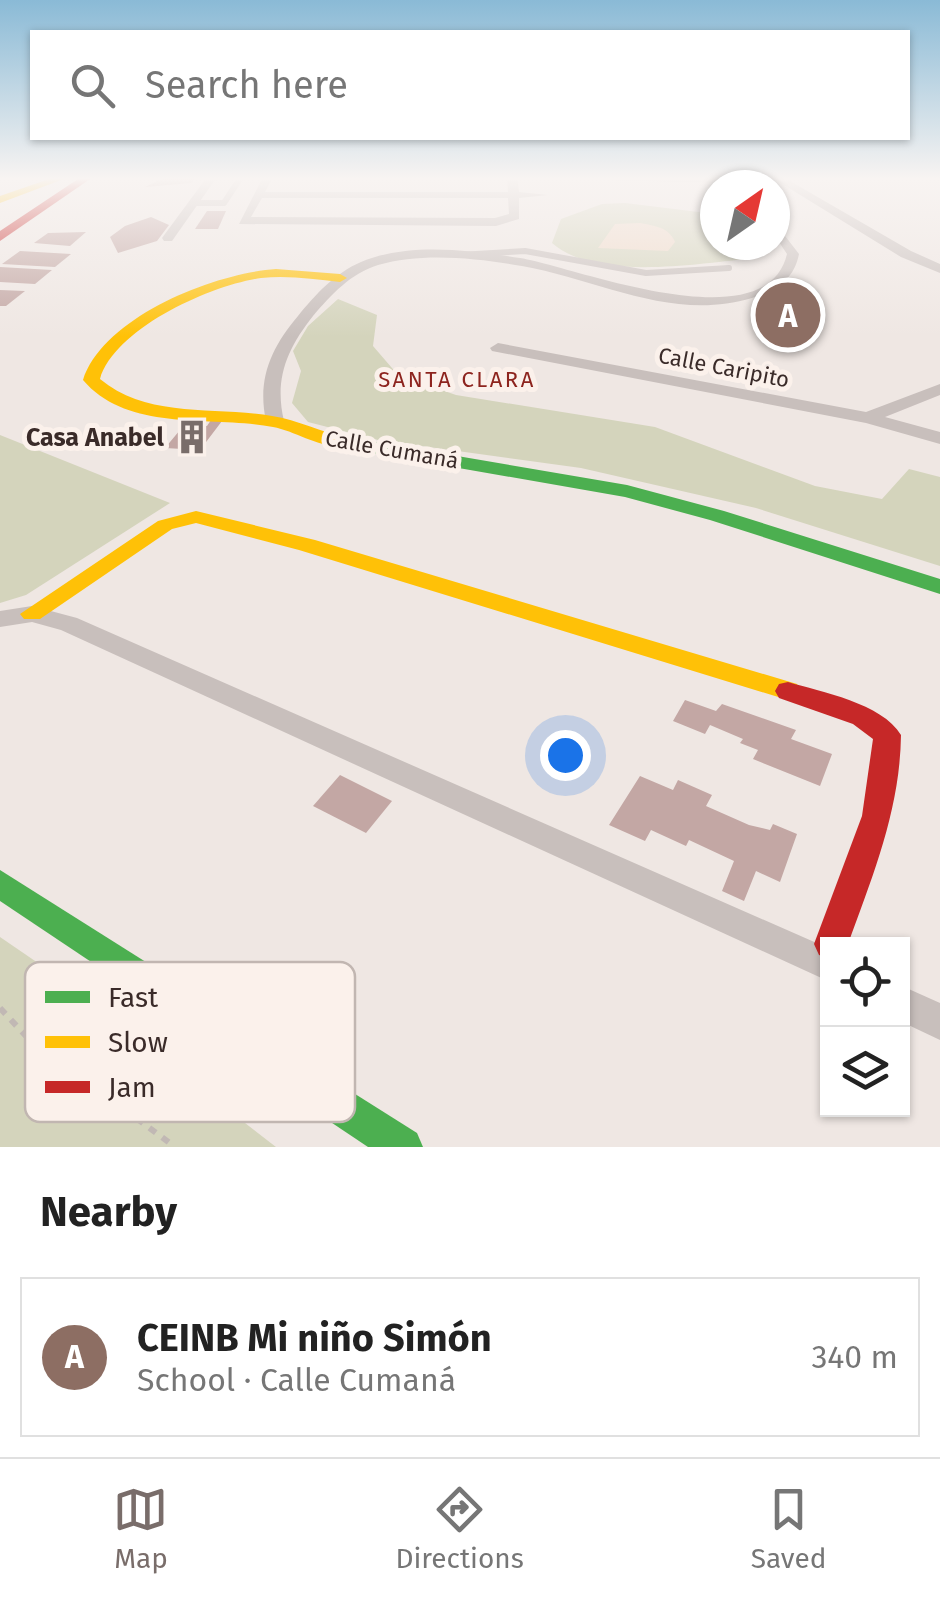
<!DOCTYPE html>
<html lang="en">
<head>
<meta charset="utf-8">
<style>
  body { margin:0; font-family:"Fira Sans",sans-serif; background:#f6f6f6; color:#222 }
  .controls { position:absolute; right:30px; bottom:30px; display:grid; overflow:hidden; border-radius:0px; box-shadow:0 2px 8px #0004 }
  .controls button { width:90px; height:90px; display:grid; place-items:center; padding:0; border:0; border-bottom:2px solid #e0e0e0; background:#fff; color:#222; font:50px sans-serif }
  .compass { position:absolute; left:700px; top:170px; width:90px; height:90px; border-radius:50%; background:#fff; box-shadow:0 2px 8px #0004; rotate:34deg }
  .you { position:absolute; left:565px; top:755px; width:35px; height:35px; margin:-25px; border:8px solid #fff; border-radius:50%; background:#1a73e8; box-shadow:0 0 0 15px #1a73e833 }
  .badge { display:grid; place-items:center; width:65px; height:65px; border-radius:50%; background:#796d6a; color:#fff; font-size:32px; font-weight:700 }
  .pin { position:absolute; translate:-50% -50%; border:5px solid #fff; box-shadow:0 2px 10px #0006 }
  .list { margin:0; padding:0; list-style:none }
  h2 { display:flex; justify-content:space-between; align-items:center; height:130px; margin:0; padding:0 40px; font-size:42px }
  h2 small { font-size:32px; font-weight:400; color:#767676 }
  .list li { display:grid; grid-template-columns:65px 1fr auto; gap:30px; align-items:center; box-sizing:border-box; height:160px; margin:0 20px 20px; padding:0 20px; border:2px solid #e0e0e0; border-radius:0px }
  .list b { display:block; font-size:38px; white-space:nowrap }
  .list p { margin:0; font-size:32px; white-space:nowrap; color:#767676 }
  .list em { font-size:32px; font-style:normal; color:#767676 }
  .icon { flex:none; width:55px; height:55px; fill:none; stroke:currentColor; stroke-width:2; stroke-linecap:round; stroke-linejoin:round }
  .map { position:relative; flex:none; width:940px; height:1147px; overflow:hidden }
  .search { position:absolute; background:#fff; box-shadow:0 2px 8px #0004; left:30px; right:30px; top:30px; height:110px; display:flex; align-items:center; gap:25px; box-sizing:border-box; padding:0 35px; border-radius:0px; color:#767676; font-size:38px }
  .sheet { height:310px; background:#fff }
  nav { display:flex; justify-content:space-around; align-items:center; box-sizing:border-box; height:140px; border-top:2px solid #e0e0e0; background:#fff; font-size:28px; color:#767676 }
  nav a { display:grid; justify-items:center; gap:5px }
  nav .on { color:#796d6a }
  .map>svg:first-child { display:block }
  .green { fill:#d4d4bc }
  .sand { fill:#f0dac9 }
  .building { fill:#c3a7a4 }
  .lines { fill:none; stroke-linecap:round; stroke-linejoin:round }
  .path { stroke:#c1b8b4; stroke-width:6; stroke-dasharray:8 8; stroke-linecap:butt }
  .lane { stroke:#c8bfbc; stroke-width:6 }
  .street { fill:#c8bfbc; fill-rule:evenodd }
  .fast { fill:#4caf50; fill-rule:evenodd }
  .slow { fill:#ffc107; fill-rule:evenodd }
  .jam { fill:#c62828; fill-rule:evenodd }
  .labels { text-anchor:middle; stroke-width:10; stroke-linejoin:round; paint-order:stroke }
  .far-street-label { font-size:22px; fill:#3a2b29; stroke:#fbf1eb }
  .far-neighbourhood-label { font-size:22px; letter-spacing:2.5px; fill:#8d241e; stroke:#fbf1eb }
  .poi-label { font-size:25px; font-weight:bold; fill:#3a2b29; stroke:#fbf1eb; text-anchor:end }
  .key { fill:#fbf1eb; stroke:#c1b6b1; stroke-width:2.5 }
  .key-label { font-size:28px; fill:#3a2b29 }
</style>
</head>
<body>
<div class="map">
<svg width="940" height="1147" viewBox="0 0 940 1147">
  <rect width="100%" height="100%" fill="#efe7e3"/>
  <!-- green -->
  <g class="green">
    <path d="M625,203L715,214V245H757L747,259C694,264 595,281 552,243L561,219L602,204Z"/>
    <polygon points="338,299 377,315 373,346 398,375 456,395 655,427 815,486 882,499 909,469 940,477 940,566 756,508 581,468 378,440 308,422 292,403 301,371 293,351 308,326"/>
    <polygon points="0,435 170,503 26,595 0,603"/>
    <polygon points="0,937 38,963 276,1147 0,1147"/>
  </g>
  <!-- sand -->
  <path class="sand" d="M640,223C655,226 669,227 675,242L668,251L598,248L615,224Z"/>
  <!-- building -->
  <g class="building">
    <polygon points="166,177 197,177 191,183 145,187"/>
    <polygon points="207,211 226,211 218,229 195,229"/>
    <polygon points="151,217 169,225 157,241 118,253 110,237 125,226"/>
    <polygon points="86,232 70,246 34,243 48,233"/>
    <polygon points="20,251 71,254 55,267 2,264"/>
    <polygon points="0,267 52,270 35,284 0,282"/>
    <polygon points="0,290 25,291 6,306 0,306"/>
    <polygon points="211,420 222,421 200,450 165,448 185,424 207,426"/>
    <polygon points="685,700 716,711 722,704 796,730 791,739 832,754 820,786 753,759 758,750 740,743 743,739 710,725 705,734 673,721"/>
    <polygon points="340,775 392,801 366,833 313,806"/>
    <polygon points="640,776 673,790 678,780 712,795 706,806 749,825 770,830 773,824 797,834 780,882 756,871 744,901 722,891 734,861 689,840 686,846 651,830 645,841 609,825"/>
  </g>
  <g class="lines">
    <!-- path -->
    <polyline class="path" points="0,1008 25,1035 175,1147"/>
    <!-- lane -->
    <g class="lane">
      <polyline points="196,203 224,203 241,177"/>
      <polyline points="459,255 525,251 646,273 729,268"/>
    </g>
    <!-- street -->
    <g class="street">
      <polygon points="207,177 217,177 172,241 164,241 162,238"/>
      <path d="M263,177H273L265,192H508L507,177H517L519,192L548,195L519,198V219L496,226L239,224ZM262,198H508L509,214L495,218L251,217Z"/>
      <polygon points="605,177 762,177 717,183 610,180"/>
      <polygon points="771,177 783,177 911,251 940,264 940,273 901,257"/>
      <path d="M775,223L799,254C794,280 776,290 752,298C672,322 600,280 522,266C477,258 422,252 378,265C351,273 331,295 313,316C287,349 274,379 284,421L275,426L266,421C257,379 271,348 298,316C315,295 335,273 361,262C408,242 470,250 520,258C575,267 766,344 787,254L775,236Z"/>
      <polygon points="498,343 866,412 940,384 940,395 885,417 940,432 940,444 866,423 492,351 490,348"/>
      <polygon points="32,606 77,618 828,948 828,981 61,630 32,622 0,627 0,611"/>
      <polygon points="902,986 940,1003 940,1040 902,1022"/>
    </g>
    <!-- fast -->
    <g class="fast">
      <polygon points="340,436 627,485 724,511 940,579 940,594 710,520 625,497 333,446 331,442"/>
      <polygon points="0,870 417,1133 423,1147 368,1147 0,901"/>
    </g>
    <!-- slow -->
    <g class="slow">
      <polygon points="55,177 69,177 0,203 0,196"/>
      <path d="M276,269L340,274L347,278L340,282C314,279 287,275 261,278C211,285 115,328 100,379C148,419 214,406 272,416C298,420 321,432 347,438V446C322,450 296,431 273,427C211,415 128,433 83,380C103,317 214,273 276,269Z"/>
      <polygon points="196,511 315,540 797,684 801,691 797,698 788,700 299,550 196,523 172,529 40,619 24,619 20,614 158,521"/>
    </g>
    <!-- jam -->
    <g class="jam">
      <polygon points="81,177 93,177 0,241 0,231"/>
      <path d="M788,682C821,692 882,703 901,735C900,810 873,875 848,944H828V958L819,955L814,944L862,816L873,739L853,724L779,698L775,691L779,684Z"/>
    </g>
  </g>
  <!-- sky -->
  <linearGradient id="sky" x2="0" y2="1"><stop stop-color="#8abad6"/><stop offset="0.53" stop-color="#f8f4f2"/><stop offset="1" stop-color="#f8f4f2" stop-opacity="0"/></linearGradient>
  <rect width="940" height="337" fill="url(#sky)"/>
  <!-- icons -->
  <defs>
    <g id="building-bare" transform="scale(2.7)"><path d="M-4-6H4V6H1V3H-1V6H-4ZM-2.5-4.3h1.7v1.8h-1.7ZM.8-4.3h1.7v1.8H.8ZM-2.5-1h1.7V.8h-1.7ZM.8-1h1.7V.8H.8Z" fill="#796d6a" stroke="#fbf1eb" stroke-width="2.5" paint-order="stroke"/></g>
  </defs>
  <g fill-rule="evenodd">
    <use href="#building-bare" x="192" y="437"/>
  </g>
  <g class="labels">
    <!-- far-street labels -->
    <g class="far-street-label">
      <text transform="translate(724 367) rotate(11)" y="8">Calle Caripito</text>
      <text transform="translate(392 449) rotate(10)" y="8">Calle Cumaná</text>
    </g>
    <!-- far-neighbourhood labels -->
    <g class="far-neighbourhood-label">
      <text x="457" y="387">SANTA CLARA</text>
    </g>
    <!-- poi labels -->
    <g class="poi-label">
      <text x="164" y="446">Casa Anabel</text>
    </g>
  </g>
  <!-- legend -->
  <rect x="25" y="962" width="330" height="160" rx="15" class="key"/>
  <rect x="45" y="991" width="45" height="12" fill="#4caf50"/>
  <rect x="45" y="1036" width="45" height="12" fill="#ffc107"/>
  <rect x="45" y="1081" width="45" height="12" fill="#c62828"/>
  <g class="key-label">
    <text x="108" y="1007">Fast</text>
    <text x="108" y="1052">Slow</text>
    <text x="108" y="1097">Jam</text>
  </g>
</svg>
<div class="controls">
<button><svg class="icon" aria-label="locate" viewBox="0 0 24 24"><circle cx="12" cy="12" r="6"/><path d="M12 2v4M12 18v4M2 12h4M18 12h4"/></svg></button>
<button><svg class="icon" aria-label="layers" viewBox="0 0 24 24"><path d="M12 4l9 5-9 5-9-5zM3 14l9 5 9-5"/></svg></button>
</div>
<svg class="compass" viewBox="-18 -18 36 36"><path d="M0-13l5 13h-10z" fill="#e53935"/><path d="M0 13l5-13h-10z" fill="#767676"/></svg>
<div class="you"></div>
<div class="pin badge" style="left:788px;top:315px;background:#8d6e63">A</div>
<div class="search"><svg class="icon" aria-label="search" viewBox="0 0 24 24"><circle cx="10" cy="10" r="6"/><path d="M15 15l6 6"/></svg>Search here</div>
</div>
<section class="sheet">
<h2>Nearby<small></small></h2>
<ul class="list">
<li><span class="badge" style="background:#8d6e63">A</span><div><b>CEINB Mi niño Simón</b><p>School · Calle Cumaná</p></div><em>340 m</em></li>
</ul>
</section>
<nav>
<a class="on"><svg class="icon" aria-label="map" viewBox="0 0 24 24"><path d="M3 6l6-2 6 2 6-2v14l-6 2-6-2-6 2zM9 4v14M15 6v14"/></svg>Map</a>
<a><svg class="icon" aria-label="directions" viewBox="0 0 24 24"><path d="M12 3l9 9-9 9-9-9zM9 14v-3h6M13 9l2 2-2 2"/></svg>Directions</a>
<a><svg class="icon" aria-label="saved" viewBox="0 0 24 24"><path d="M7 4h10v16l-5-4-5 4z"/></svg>Saved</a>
</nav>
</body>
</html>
